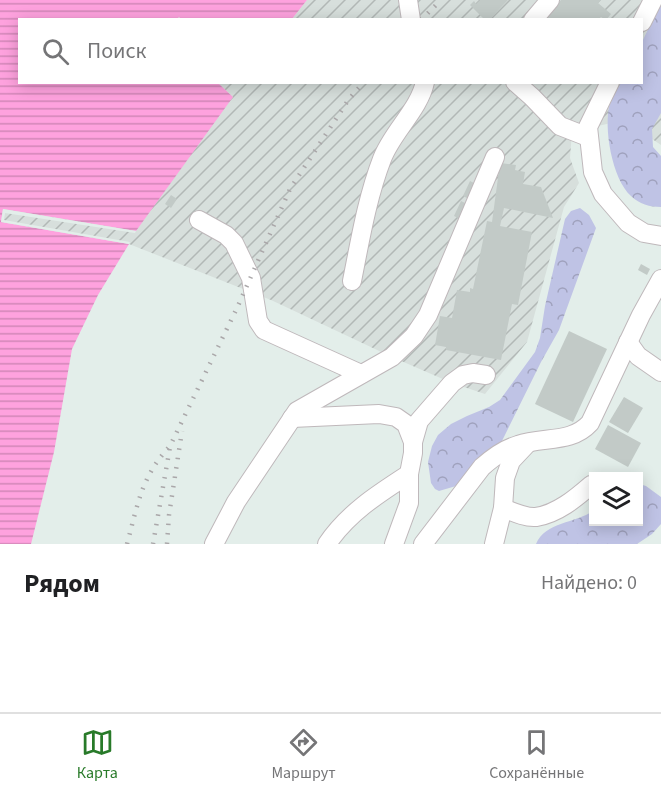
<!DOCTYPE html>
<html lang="ru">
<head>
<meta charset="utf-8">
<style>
  body { margin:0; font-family:"Source Sans 3",sans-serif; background:#f2f2f2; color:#202124 }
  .controls { position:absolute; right:18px; bottom:18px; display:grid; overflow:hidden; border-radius:0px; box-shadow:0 3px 15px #0003 }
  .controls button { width:54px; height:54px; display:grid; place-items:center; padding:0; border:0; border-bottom:2px solid #e0e0e0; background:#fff; color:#202124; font:30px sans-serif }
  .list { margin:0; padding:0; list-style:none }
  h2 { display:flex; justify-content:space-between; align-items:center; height:78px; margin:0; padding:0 24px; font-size:26px }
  h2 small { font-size:20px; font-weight:400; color:#757577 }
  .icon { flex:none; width:33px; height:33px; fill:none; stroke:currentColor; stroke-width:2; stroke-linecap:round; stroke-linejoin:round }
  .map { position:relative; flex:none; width:661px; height:544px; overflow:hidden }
  .search { position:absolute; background:#fff; box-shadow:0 3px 15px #0003; left:18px; right:18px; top:18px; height:66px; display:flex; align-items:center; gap:15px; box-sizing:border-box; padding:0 21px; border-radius:0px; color:#757577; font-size:22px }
  .sheet { height:168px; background:#fff }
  nav { display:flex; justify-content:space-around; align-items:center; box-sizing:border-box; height:84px; border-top:2px solid #e0e0e0; background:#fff; font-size:16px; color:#757577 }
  nav a { display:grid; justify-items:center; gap:3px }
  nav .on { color:#287a29 }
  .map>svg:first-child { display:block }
  .industrial { fill:url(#industrial-furrows) }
  .forest { fill:url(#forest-crowns) }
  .water { fill:url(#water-rules) }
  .pier { fill:#e3eeea }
  .building { fill:#c2cac7 }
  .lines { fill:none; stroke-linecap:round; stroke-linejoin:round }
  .minor-casing { stroke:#bfb8bb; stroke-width:20 }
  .minor { stroke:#fff; stroke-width:18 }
  .rail { stroke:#aaa7a9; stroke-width:4.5; stroke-dasharray:1.5 8; stroke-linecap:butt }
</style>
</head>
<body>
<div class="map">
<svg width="661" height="544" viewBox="0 0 661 544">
  <defs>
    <pattern id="industrial-furrows" width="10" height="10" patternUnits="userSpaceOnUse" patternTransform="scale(1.5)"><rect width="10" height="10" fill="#d7dfdc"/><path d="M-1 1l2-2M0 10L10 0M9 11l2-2" fill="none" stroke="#b2b8b6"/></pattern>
    <pattern id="forest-crowns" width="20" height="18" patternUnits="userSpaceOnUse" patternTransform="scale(1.5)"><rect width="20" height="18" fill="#bfc3e5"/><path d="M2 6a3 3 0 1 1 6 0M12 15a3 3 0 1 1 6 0" fill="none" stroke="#9fa1bd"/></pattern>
    <pattern id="water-rules" width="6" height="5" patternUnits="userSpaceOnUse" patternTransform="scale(1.5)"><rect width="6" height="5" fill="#fea2de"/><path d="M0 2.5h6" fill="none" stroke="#d187b7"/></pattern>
  </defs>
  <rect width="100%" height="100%" fill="#e3eeea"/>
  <!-- industrial -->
  <polygon class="industrial" points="307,0 661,0 661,145 624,120 572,132 570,158 579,183 564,207 527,342 485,394 452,383 392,357 271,300 129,244 1,222 3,209 233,97 218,83 642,82 642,20 292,19"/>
  <!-- forest -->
  <g class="forest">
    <path d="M661,2V113L652,129L653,147L661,156V207C650,207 639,204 631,196C612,179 603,127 610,103C613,96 617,89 621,83L642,82V42Z"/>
    <polygon points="580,208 589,215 596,228 559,330 541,362 500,445 468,477 456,486 439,491 435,489 431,483 428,462 432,446 438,435 451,424 467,416 489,407 500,400 535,352 540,338 545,306 565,219 571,211"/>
    <path d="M639,484L646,486L661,497V524L652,534L637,544H536C545,522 576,523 593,511L594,522H638Z"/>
  </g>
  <!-- water -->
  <polygon class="water" points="0,0 307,0 292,19 182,20 179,17 176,20 20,20 20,82 218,83 233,97 136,231 3,209 1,222 129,244 98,295 72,349 54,452 31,544 0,544"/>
  <!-- pier -->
  <polygon class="pier" points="3,209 136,231 135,233 5,213 4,220 130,242 129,244 1,222"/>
  <!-- building -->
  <g class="building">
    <polygon points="480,0 508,0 489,20 485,20 470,5 474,1 476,4"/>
    <polygon points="561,0 601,0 598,3 611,14 606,20 601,17 598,20 543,20"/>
    <polygon points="500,163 516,165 515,170 525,172 523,184 541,187 553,218 504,208 500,226 532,232 518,305 512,304 501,360 446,350 446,347 435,345 440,316 452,318 457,290 470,292 470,288 473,289 487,221 492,222"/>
    <polygon points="470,181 478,185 471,200 463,196"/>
    <polygon points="171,195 177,199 171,208 165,204"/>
    <polygon points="461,201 469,205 462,220 454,216"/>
    <polygon points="641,264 650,269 647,275 638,270"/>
    <polygon points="569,331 607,349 573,422 535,404"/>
    <polygon points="624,397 643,408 628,433 609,422"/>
    <polygon points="608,425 641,443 628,467 595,449"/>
  </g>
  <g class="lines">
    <!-- minor casing -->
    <g class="minor-casing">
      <g id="minor">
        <polyline points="408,0 411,20"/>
        <polyline points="533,20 550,0"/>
        <polyline points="642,22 653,0"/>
        <polyline points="515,82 532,97 560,126 588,137"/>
        <polyline points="610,82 588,127 593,172 603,194 628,223 644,233 661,236"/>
        <polyline points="199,220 226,235 234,243 251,278 258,321 264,330 361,374"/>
        <path d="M352,281C360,241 367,198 382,159C392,132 419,110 425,82"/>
        <polyline points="628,342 638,356 661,372"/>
        <polyline points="292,418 379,414 396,417 406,424 413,442 413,453 409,474 409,503 394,544"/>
        <polyline points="413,442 419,421 452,383 463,375 473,373 486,375"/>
        <path d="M503,508C513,512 526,518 536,517C557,514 576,498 591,485"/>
        <polyline points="214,544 236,502 297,411 392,357 414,336 428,315 495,157"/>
        <path d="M327,544C348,513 378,494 409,474"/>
        <path d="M423,544L482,467C492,458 504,449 518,445C543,436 571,444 590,423L641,315L661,279"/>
        <polyline points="494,544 503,508 505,478 511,461 527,444"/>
      </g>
    </g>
    <!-- minor -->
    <use href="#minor" class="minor"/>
    <!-- rail -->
    <g class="rail">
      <polyline points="421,20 441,0"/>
      <path d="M127,544C138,504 141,477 170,446L237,308L290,189L349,99L364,82"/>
      <polyline points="153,544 170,447"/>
      <polyline points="167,544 169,515 182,431"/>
    </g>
  </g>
</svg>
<div class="controls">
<button><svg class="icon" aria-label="layers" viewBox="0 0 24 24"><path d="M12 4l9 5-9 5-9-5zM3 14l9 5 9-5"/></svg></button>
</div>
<div class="search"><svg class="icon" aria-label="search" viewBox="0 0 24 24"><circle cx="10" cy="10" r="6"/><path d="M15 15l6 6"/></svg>Поиск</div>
</div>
<section class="sheet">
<h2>Рядом<small>Найдено: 0</small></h2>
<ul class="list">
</ul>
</section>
<nav>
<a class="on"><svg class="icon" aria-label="map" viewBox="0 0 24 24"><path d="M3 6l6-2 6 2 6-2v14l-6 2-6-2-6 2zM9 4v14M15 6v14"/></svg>Карта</a>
<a><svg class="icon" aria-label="directions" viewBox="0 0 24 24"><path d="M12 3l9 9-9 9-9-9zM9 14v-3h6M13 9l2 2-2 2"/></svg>Маршрут</a>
<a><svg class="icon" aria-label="saved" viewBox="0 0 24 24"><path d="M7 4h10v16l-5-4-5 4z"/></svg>Сохранённые</a>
</nav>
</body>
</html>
